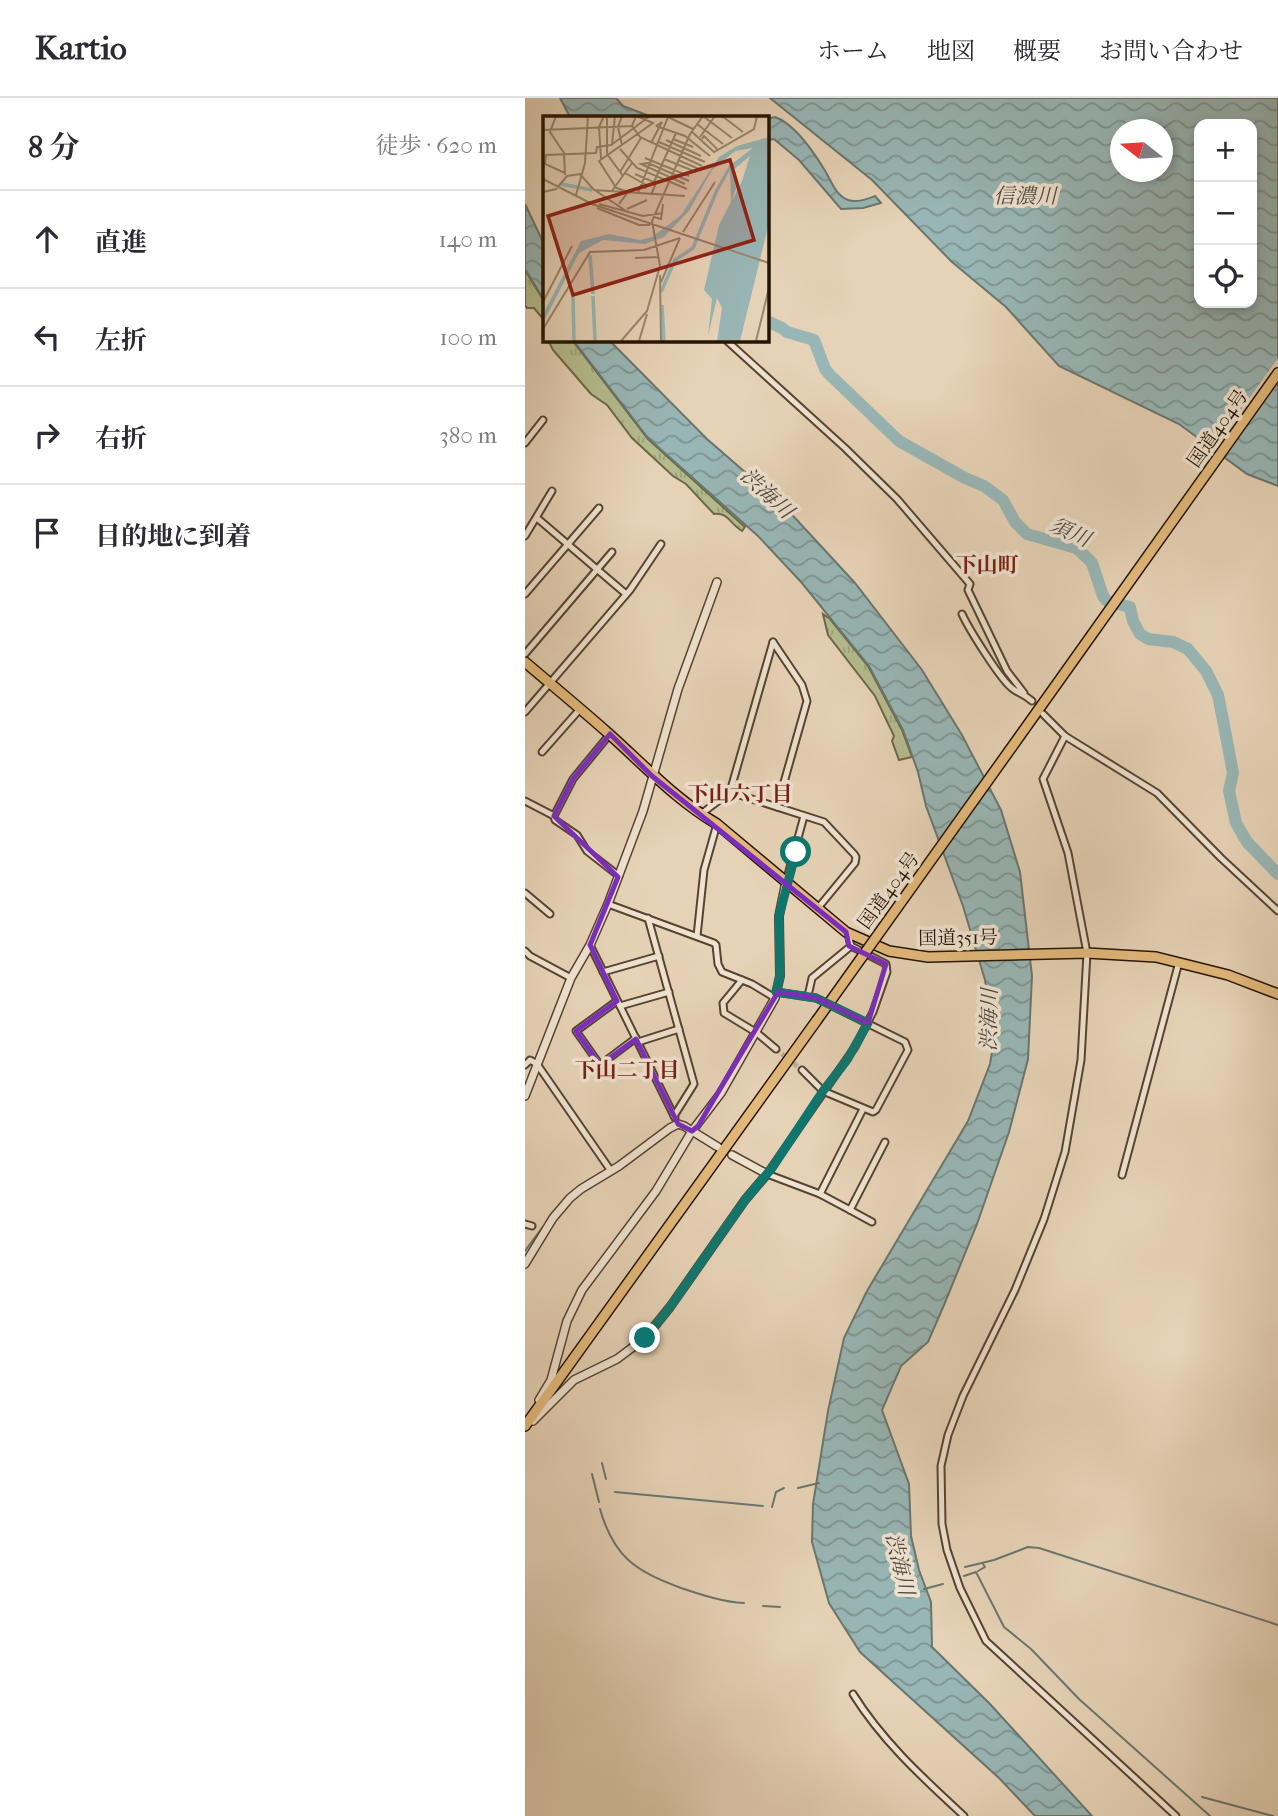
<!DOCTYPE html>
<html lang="ja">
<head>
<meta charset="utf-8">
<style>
  body { margin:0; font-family:"IM FELL French Canon","Noto Serif JP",serif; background:#f7f7f7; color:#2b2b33 }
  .controls { position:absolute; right:21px; top:21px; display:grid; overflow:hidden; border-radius:14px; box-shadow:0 4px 10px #0003 }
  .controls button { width:63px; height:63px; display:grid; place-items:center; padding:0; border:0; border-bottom:2px solid #e1e1e2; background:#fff; color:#2b2b33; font:35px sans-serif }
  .compass { position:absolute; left:585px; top:21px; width:63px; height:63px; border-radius:50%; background:#fff; box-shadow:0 4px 10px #0003; rotate:287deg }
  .stop { position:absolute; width:21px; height:21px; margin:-16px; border:5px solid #0f766e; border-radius:50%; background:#fff }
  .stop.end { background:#0f766e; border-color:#fff; box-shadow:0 2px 7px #0008 }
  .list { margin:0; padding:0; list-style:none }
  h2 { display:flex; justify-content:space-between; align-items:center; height:91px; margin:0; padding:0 28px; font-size:30px }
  h2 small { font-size:23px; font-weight:400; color:#7c7c81 }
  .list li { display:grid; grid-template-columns:46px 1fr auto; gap:21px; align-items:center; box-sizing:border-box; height:98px; padding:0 28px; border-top:2px solid #e1e1e2 }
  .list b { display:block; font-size:26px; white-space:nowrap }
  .list em { font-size:23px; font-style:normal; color:#7c7c81 }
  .icon { flex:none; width:38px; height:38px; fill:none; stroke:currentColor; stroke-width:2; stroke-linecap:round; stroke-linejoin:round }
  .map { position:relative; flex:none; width:753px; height:1718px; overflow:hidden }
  header { display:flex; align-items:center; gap:42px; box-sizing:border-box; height:98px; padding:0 35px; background:#fff; border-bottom:2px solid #e1e1e2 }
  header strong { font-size:33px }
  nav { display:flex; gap:38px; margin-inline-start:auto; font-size:24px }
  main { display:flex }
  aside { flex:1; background:#fff }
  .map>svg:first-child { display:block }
  .grass { fill:url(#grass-tufts); stroke:#6d6848; stroke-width:2 }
  .water { fill:url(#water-waves); stroke:#6a766e; stroke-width:2; fill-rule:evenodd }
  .pier { fill:#e6d2b6 }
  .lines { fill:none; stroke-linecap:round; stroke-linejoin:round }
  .stream { stroke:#6a766e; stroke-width:2 }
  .river { stroke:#98b6b5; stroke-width:12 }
  .minor-tunnel { stroke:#c0ac92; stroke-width:5; stroke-dasharray:5 2.5; stroke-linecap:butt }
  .minor-casing { stroke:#564430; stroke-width:9 }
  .tertiary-casing { stroke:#564430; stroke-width:10 }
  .trunk-casing { stroke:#261503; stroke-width:12 }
  .minor { stroke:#efe2d0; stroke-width:5 }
  .tertiary { stroke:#efe2d0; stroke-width:7 }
  .trunk { stroke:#e3b97b; stroke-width:9 }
  .trunk-bridge-casing { stroke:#261503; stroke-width:12; stroke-linecap:butt }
  .trunk-bridge { stroke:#e3b97b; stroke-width:9 }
  .route { stroke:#0f766e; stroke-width:9 }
  .marked { fill:none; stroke:#7b2cbf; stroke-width:5; stroke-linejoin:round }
  .labels { text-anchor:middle; stroke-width:7; stroke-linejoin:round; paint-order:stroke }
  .street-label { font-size:19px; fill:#261503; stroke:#efe2d0 }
  .water-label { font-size:21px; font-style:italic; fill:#4e4d41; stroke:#efe2d0 }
  .neighbourhood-label { font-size:21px; font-weight:bold; fill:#7a1f14; stroke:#efe2d0 }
  .inset-river { fill:none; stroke:#98b6b5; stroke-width:3.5 }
  .inset-road { fill:none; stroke:#99866e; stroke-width:2 }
  .view { fill:#8f2418; fill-opacity:0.15; stroke:#8f2418; stroke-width:3.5 }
  .inset-edge { fill:none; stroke:#261503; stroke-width:3.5 }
</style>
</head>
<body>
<header>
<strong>Kartio</strong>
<nav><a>ホーム</a><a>地図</a><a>概要</a><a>お問い合わせ</a></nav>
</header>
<main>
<aside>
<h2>8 分<small>徒歩 · 620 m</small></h2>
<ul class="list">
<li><svg class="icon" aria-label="ahead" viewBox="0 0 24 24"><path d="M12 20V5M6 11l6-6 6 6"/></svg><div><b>直進</b></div><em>140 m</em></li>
<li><svg class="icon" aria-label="left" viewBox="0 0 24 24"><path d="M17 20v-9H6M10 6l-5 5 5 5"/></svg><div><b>左折</b></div><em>100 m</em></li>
<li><svg class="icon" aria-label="right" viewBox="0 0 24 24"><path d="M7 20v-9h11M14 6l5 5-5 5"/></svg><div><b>右折</b></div><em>380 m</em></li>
<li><svg class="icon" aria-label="arrive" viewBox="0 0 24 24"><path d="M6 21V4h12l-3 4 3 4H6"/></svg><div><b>目的地に到着</b></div></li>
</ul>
</aside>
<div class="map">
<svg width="753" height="1718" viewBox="0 0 753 1718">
  <defs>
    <pattern id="grass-tufts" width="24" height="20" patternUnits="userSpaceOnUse" patternTransform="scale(1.75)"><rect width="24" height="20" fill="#b4bc8e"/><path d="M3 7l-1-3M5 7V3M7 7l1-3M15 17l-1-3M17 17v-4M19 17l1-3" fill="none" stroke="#9ba179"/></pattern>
    <pattern id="water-waves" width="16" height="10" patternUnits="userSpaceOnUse" patternTransform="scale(1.75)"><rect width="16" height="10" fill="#98b6b5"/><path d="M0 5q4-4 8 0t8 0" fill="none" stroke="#7c9391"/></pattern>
  </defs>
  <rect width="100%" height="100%" fill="#e6d2b6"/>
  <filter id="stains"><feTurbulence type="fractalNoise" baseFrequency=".00286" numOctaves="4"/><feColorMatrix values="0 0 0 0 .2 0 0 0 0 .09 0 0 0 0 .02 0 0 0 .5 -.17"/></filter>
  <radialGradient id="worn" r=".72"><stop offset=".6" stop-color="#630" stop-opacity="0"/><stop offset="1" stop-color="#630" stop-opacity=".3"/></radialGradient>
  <!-- grass -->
  <g class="grass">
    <polygon points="0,172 19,203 19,222 9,210 2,210 0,207"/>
    <path d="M23,242H47L123,341L220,429L217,433C205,426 203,414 189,416L161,386L148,378L107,340L82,307L66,296L28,252Z"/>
    <polygon points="298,516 305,521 343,568 377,632 387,659 374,662 367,643 369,638 350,598 303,537"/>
  </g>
  <!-- water -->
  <g class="water">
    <polygon points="35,0 91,0 98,8 127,19 45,19"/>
    <path d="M245,0H753V388L722,376L654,326L534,268L481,209L427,164L347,82ZM674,26H727V205H674ZM596,32H638V74H596Z"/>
    <path d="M250,19C270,26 288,53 299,71C306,82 310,97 323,102C332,105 342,101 350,98L356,105L338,110L316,111L274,62L249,41L242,42V21Z"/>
    <polygon points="0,106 19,146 19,202 0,171"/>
    <polygon points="48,242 84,242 182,341 259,408 330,485 397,572 437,637 476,712 495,774 507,878 503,961 484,1034 452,1126 419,1207 403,1244 376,1268 357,1312 384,1386 386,1438 394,1472 406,1504 407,1549 465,1606 567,1718 510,1718 474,1680 335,1554 304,1505 287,1444 288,1406 303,1313 319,1240 342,1193 443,1023 465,966 469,942 460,882 438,808 401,708 393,674 378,632 344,568 277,485 233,438 123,340"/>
  </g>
  <!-- pier -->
  <polygon class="pier" points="753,260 753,283 697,362 686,354"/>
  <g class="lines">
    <!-- stream -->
    <g class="stream">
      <polyline points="0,1153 17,1130"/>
      <polyline points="77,1365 81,1381"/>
      <polyline points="67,1376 74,1404"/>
      <polyline points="273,1390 294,1385"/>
      <polyline points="90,1394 238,1408"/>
      <polyline points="247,1409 251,1394 259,1390"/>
      <path d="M75,1411C89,1460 111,1473 156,1490C177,1497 198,1504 219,1505"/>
      <polyline points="440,1469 469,1462 503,1449 514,1450 753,1527"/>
      <polyline points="453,1473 460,1469 458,1466"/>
      <polyline points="439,1478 451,1474 479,1529 506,1551 554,1601 685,1718"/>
      <polyline points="399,1491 418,1486"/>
      <polyline points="238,1508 255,1509"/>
      <polyline points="677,1699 748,1718"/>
    </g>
    <!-- river -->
    <polyline class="river" points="242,223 257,230 262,234 289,242 300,271 304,276 374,343 440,380 459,388 478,402 490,424 502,436 551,450 558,456 567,465 578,498 582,503 605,509 608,523 615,536 623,541 648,544 663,551 681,573 693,597 698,622 708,675 704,693 711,725 722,744 753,776"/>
    <!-- minor-tunnel -->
    <polyline class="minor-tunnel" points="251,951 277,972"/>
    <!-- minor casing -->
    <g class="minor-casing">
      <g id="minor">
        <polyline points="201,242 320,350 372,401 445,486 443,492 482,573 499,595"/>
        <polyline points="0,345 18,322"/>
        <polyline points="12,420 101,496"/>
        <polyline points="0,438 27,393"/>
        <polyline points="0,496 74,410"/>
        <path d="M437,516C444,531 476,583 488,591C495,596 499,596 507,603"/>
        <polyline points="248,544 277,587 282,603 252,709"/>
        <polyline points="0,556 87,454"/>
        <polyline points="0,614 105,492 136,446"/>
        <polyline points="518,616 540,638 632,695 696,760 753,813"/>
        <polyline points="540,638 518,681 543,755 562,855 556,962 540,1054 519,1121 490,1192 438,1298 423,1337 416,1368 417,1426 422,1452 435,1490 461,1543 651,1718"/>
        <polyline points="17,654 55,611"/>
        <polyline points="205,694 299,724 329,756 331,759 330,765 293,810"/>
        <polyline points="0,703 29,718 30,722 52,737 62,753 94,778"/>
        <polyline points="176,716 205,694 248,544"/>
        <polyline points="29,718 48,681 85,636"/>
        <polyline points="261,784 279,718"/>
        <polyline points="0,795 25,816"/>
        <polyline points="83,806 189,845 191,847 193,866 197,874 227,886 250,900"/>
        <polyline points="123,820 169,986 149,1018"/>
        <polyline points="323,836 326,848 361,866 362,874 348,914 330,949 242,1076 295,1096 325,1112 360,1044"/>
        <polyline points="172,838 179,772 192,726"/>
        <polyline points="65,847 150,1020"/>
        <polyline points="0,853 5,858 46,880"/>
        <polyline points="78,874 134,858"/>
        <polyline points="217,882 198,905 199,915 232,935 251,951"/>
        <polyline points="251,894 291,900 380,944 383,952 351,1012 348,1014 298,993 277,972"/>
        <polyline points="283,898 287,880 326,848"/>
        <polyline points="92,903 51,933 75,967 111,940"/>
        <polyline points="95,908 144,894"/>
        <polyline points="113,944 154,931"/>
        <polyline points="0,967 5,962 12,966 86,1073"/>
        <polyline points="597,1077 654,864"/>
        <polyline points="295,1096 338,1011"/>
        <polyline points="325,1112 347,1124"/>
        <polyline points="0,1126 7,1128"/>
        <path d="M328,1596C358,1644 398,1680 439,1718"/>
      </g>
    </g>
    <!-- tertiary casing -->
    <g class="tertiary-casing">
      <g id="tertiary">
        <polyline points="0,998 46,880 65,847 83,806 118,713 153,591 192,484"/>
        <polyline points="0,1166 28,1120 45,1100 56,1091 94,1068 145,1030 153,1026 159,1028 193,1049"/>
        <polyline points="14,1302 26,1282 42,1223 57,1192 131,1093 167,1033 196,995 250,900 255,878 254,818 261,784"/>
        <polyline points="8,1323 49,1282 92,1261 120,1240 145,1209 220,1102 242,1076 207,1057"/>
      </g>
    </g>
    <!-- trunk casing -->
    <g class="trunk-casing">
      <g id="trunk">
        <path d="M0,564C28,588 56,611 83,635C119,667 151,702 192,726L321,834L364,853L403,859L562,855L631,859L703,877L753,896"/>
        <polyline points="499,632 753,275"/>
        <polyline points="0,1328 292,922"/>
      </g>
    </g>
    <!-- minor -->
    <use href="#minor" class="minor"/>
    <!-- tertiary -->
    <use href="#tertiary" class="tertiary"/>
    <!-- trunk -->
    <use href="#trunk" class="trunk"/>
    <!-- trunk-bridge casing -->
    <g class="trunk-bridge-casing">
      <polyline id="trunk-bridge" points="292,922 499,632"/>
    </g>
    <!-- trunk-bridge -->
    <use href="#trunk-bridge" class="trunk-bridge"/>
  </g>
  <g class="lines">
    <!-- route -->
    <polyline class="route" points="120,1240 145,1209 220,1102 247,1070 298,993 322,962 343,925 291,900 251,894 255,878 254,818 271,754"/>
  </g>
  <!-- marked area -->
  <path class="marked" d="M85,636L127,678L321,834L324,848L361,866L343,925L291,900L253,894L173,1028L167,1033L153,1026L111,941L75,967L51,933L92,903L65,847L93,779L29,718L48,681Z"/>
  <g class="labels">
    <!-- street labels -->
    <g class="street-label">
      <text transform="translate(692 330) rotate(-55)" y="7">国道404号</text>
      <text transform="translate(363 792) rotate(-54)" y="7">国道404号</text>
      <text transform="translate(433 839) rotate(-1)" y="7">国道351号</text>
    </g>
    <!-- water labels -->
    <g class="water-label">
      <text x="500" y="105">信濃川</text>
      <text transform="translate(242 395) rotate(43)" y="7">渋海川</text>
      <text transform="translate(545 434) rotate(24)" y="7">須川</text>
      <text transform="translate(464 922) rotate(-89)" y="7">渋海川</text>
      <text transform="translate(375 1466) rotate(77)" y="7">渋海川</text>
    </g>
    <!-- neighbourhood labels -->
    <g class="neighbourhood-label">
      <text x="462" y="474">下山町</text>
      <text x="215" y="703">下山六丁目</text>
      <text x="102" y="979">下山二丁目</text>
    </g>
  </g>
  <!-- overview -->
  <g transform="translate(18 18)">
    <rect width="226" height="226" fill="#e6d2b6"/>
    <path d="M226,21V107L197,225H174L179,192L174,182L165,220L169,183L161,174L176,109L188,86L187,54L176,74L171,76L186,50L210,32L192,35L169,54L146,95L121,121L102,128L60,124L36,137L0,207V198L38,125L66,118L97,124L109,121L138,99L176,41L194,30ZM207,40L199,65L189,85L193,72L189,55Z" fill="#98b6b5" fill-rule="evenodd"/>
    <path class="inset-river" d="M18,68L49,74M47,139L50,178M118,176L132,144L150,132L174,74M50,180L52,225M30,181L31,225M119,189L121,225"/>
    <path class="inset-road" d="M13,0L7,16L21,37L22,59M64,0V38L80,60M93,0L89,10L97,21L159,50M160,0L189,22M179,0L200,16M125,1L150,13M154,8L180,28M113,10L142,20L167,40M0,14L89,10M148,15L171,36L211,13L214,0M157,21L172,0M130,23L150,31M159,23L161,20L174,33M123,24L158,40M116,26L162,46M108,27L119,6L113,10M69,28L72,0M79,29L75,11L79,0M77,33L94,52L144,73M102,42L146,60M58,43L56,11L61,0M121,43L153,56M135,44L156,53M105,47L98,48L142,68M105,47L146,65M77,56L98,22M22,57L2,48L3,39L53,37L54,31L68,29L107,0M82,57L103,69L102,73M92,58L113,67L108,79M0,63L49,88L226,147M111,66L133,17M72,70L56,45L110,7L94,0M71,71L85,76L76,88M53,75L83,95M69,75L89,47M0,76L13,73L24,60L37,58L51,74L142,80M95,77L125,1M33,79L42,47L45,0M56,88L100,100L120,97M54,92L96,109H107M84,93L104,84M111,101L118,103L120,88M140,116L172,66M92,142L115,141M117,159L118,225M118,166L137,122M0,186L29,130M0,213L47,136L101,134L137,122M78,225L104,195L117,150L109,105L147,18L160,0M96,225L104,198M213,225L226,172"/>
    <path class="view" d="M187,44L211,124L30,179L5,100Z"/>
    <rect width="226" height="226" class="inset-edge"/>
  </g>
  <rect width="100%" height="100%" filter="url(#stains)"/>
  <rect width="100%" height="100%" fill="url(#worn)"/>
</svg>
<div class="controls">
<button>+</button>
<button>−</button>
<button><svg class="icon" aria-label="locate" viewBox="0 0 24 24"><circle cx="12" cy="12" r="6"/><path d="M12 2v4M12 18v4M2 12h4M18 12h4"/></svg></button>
</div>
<svg class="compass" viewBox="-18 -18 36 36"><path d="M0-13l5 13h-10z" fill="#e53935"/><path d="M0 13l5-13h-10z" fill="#7c7c81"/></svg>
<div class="stop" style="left:271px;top:754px"></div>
<div class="stop end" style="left:120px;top:1240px"></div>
</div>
</main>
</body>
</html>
